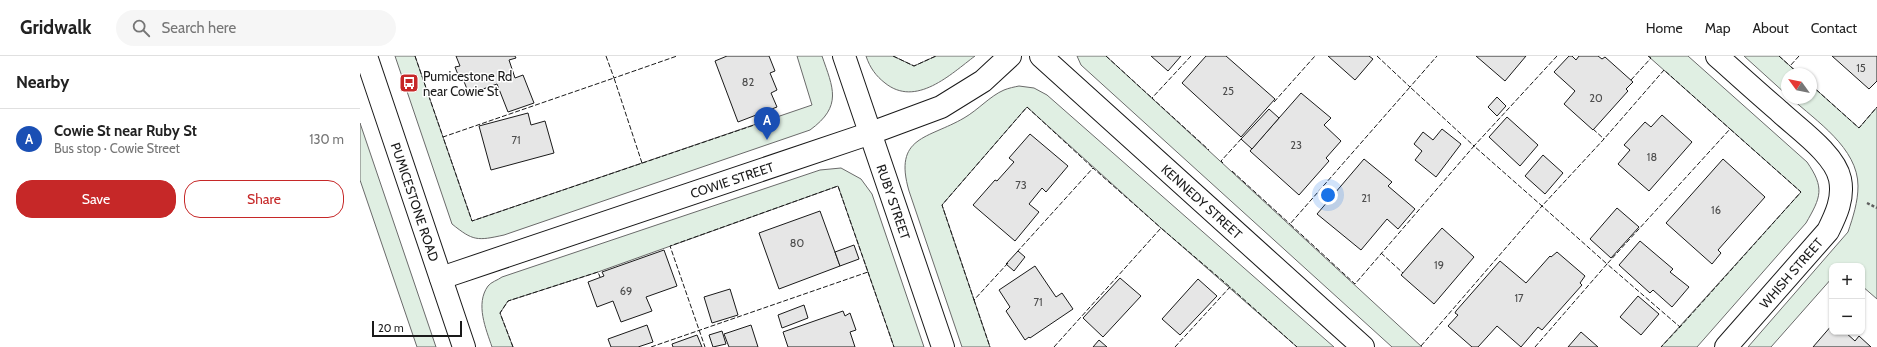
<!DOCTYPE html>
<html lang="en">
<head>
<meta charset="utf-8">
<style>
  body { margin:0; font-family:Cabin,sans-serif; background:#f6f6f6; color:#222 }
  .controls { position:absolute; right:12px; bottom:12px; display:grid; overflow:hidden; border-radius:8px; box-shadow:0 1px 3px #0004 }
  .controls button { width:36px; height:36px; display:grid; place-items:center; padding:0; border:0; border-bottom:1px solid #e0e0e0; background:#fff; color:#222; font:20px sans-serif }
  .compass { position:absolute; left:1421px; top:12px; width:36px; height:36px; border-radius:50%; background:#fff; box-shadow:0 1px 3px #0004; rotate:303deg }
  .scale { position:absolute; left:12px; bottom:10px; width:90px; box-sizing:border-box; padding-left:4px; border:2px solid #1a1a1a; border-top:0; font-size:11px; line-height:14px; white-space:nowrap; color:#1a1a1a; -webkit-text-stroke:3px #fff; paint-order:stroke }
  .you { position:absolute; left:968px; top:139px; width:14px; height:14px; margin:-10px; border:3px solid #fff; border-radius:50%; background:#1a73e8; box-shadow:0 0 0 6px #1a73e833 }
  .badge { display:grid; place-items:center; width:26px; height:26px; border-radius:50%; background:#c62828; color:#fff; font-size:13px; font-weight:700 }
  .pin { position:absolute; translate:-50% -33px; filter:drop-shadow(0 1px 2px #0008) }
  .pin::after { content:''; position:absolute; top:21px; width:14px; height:12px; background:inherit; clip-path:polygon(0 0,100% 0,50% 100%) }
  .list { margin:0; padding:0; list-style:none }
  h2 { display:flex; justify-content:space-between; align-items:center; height:52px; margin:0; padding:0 16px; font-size:17px }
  h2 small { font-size:13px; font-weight:400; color:#767676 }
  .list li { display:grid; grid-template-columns:26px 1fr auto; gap:12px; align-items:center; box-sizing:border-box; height:60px; padding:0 16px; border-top:1px solid #e0e0e0 }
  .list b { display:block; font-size:15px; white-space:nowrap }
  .list p { margin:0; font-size:13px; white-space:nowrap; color:#767676 }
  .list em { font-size:13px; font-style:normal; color:#767676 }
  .actions { display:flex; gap:8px; padding:12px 16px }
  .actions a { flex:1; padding:9px 0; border:1px solid #c62828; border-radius:16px; text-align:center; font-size:14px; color:#c62828 }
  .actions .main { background:#c62828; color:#fff }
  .icon { flex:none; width:22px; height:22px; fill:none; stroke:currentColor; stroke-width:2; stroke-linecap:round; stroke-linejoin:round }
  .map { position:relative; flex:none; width:1517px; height:291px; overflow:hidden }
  header { display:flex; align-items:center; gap:24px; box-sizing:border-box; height:56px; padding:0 20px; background:#fff; border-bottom:1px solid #e0e0e0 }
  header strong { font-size:19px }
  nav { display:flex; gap:22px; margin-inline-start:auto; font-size:14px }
  .search { width:280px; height:36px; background:#f6f6f6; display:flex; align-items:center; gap:10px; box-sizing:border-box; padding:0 14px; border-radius:22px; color:#767676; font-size:15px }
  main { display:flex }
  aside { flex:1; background:#fff }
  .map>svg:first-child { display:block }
  .green { fill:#e0efe3; stroke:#6a6a6a }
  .building { fill:#e6e6e6; stroke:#1a1a1a }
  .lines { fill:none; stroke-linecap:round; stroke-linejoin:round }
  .minor-casing { stroke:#1a1a1a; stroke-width:24 }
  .secondary-casing { stroke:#1a1a1a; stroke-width:24 }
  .path { stroke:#5f5f5f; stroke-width:2.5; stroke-dasharray:3 2; stroke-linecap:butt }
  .minor { stroke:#fff; stroke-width:22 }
  .secondary { stroke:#fff; stroke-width:22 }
  .fence { stroke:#1a1a1a; stroke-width:1; stroke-dasharray:5 2; stroke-linecap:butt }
  .labels { text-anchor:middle; stroke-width:3; stroke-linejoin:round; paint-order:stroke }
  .number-label { font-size:11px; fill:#4d4d4d }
  .poi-label { font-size:13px; fill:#1a1a1a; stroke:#fff; text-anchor:start }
  .street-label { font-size:13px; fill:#1a1a1a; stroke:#fff }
</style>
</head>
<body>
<header>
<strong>Gridwalk</strong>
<div class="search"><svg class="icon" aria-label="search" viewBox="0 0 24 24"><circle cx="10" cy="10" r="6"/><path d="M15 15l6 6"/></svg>Search here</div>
<nav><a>Home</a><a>Map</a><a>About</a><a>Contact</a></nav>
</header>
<main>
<aside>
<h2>Nearby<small></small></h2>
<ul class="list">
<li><span class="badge" style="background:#1a4fb4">A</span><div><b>Cowie St near Ruby St</b><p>Bus stop · Cowie Street</p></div><em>130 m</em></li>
</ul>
<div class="actions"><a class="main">Save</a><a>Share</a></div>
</aside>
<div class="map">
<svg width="1517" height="291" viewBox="0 0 1517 291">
  <rect width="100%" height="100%" fill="#fff"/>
  <!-- green -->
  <g class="green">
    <path d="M35,0H55L112,165L452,49L437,0H462C473,32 483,50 450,74L144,179C117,185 113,185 92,168Z"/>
    <path d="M506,0H533L554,10L576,0H615C591,18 556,52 525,27C516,20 510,12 506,0Z"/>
    <polygon points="717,0 746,0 1062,291 1032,291 721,9"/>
    <path d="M1288,0H1328L1447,106C1465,132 1461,141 1446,167L1337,291H1301L1441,136Z"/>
    <polygon points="1384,0 1419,0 1439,18 1427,18 1427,39"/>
    <path d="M1451,29L1499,72L1517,51V243L1502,230V210H1472V222L1411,291H1388L1488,176C1493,161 1498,146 1498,130C1498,92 1456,65 1431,42H1451Z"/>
    <path d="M659,30L674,32L687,39L974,291H937L801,172L667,51L582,149L630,291H602L549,135C533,80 568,83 604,62C618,54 630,40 644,34C649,32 654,31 659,30Z"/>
    <polygon points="0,67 76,291 57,291 0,124"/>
    <path d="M481,112L501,123L512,138L564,291H534L478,130L238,216L148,245L140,257L153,291H132C126,273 115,248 128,230C131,226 138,224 142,221L460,114Z"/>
  </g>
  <!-- building -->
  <g class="building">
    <polygon points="96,0 155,0 156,2 149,4 155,22 163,19 174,47 148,56 137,28 109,38 103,23 100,24 95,11 100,10"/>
    <polygon points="367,0 409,0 415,15 410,17 417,34 411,37 417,51 378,66 355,5"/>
    <polygon points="791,0 821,0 808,15"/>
    <polygon points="846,0 866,0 915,43 881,81 822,27"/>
    <polygon points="968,0 1009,0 1013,3 995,24"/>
    <polygon points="1116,0 1166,0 1145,25"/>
    <polygon points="1209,0 1212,0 1216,4 1219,0 1238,0 1242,3 1245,1 1273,26 1266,33 1268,35 1233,74 1204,48 1215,35 1194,16"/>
    <polygon points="1472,0 1517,0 1517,25 1509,33"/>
    <polygon points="941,37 971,62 964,69 981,85 966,102 969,105 939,139 890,95"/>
    <polygon points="1137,41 1146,50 1137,60 1128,51"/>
    <polygon points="909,53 919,62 892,93 881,83"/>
    <polygon points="168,57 171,69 185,65 194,97 131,114 119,70"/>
    <polygon points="1302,59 1332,86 1289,135 1258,108 1270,94 1264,89 1285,66 1291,71"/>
    <polygon points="1147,61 1178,89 1160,110 1129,81"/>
    <polygon points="1082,73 1101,88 1076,121 1055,104 1062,95 1054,88 1063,76 1073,84"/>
    <polygon points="670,78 708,110 686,136 682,132 669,148 679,156 655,185 613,149 635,124 637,125 654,106 649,102"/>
    <polygon points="1183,99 1203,117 1185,138 1165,120"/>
    <polygon points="1004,103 1032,126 1028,130 1055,153 1038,173 1027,163 1001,194 957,158"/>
    <polygon points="1363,103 1405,141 1358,194 1361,197 1352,208 1306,167"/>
    <polygon points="1257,152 1279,171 1251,202 1230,183"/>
    <polygon points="460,155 480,210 419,233 399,177"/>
    <polygon points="1082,172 1114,201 1074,248 1041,219"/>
    <polygon points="1280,185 1313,213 1310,216 1329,231 1312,251 1293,234 1290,237 1259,209"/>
    <polygon points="494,189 499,203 480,210 475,196"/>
    <polygon points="304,194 317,230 286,241 292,255 261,266 253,245 237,251 228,226 244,220 242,216"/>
    <polygon points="658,195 665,201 654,215 646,208"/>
    <polygon points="1197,196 1225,220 1220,227 1222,229 1182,274 1178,271 1161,291 1137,270 1118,291 1112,291 1088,270 1098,259 1095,257 1096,255 1140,205 1166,227 1190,200 1191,201"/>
    <polygon points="675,210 696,241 702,237 713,253 670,282 669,281 665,284 646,255 650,251 639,234"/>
    <polygon points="760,222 781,240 743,281 723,262"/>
    <polygon points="838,223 857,240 820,279 802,263"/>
    <polygon points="370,233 378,259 352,267 344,241"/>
    <polygon points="1278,240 1299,258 1281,279 1260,261"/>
    <polygon points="444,249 448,262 422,272 418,259"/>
    <polygon points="483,255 485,260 490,257 496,274 490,276 495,291 428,291 423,276"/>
    <polygon points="287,269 293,286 278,291 251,291 248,283"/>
    <polygon points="391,269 398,291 369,291 364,278"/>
    <polygon points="1472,269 1472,276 1485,276 1495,285 1499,280 1511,291 1453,291"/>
    <polygon points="362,275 366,288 353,291 349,279"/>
    <polygon points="1221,276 1238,291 1208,291"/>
    <polygon points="337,279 342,291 313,291 312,288"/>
    <polygon points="739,284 747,291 733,291"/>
  </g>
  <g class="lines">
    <!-- minor casing -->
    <g class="minor-casing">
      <g id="minor">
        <path id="s1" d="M484,0L583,291"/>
        <path id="s2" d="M681,0L1003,291"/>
        <path d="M1357,0C1377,18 1398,37 1419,55C1437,72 1475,98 1480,123C1484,142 1476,159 1468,175L1366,291"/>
        <path id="s3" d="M81,222L511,77L581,51L623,25L650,0"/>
      </g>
    </g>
    <!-- secondary casing -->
    <g class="secondary-casing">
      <g id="secondary">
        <path id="s4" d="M6,0L104,291"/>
      </g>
    </g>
    <!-- path -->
    <polyline class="path" points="1507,147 1517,152"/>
    <!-- minor -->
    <use href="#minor" class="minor"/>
    <!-- secondary -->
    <use href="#secondary" class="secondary"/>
    <!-- fence -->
    <g class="fence">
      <polyline points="55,0 83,81"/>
      <polyline points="246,0 254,22 317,0"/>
      <polyline points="533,0 554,10 576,0"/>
      <polyline points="746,0 792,42"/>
      <polyline points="831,0 792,42 849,94"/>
      <polyline points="1017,0 1050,31 1077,0"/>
      <polyline points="1197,0 1114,90 1050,31 930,168 995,228 1114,90 1182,150 1244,83 1304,14 1370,73"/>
      <polyline points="1419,0 1430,10"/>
      <polyline points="1439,0 1430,10 1439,18"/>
      <polyline points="1271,24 1291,2 1288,0"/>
      <polyline points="1451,29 1499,72 1517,51"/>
      <polyline points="914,46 955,0"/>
      <polyline points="1233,73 1244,83"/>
      <polyline points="282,107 254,22 83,81 112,165 406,65"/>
      <polyline points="863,107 861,105 882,82"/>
      <polyline points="872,115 930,168"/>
      <polyline points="657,196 733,112 801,172"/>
      <polyline points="1021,197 1043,217"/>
      <polyline points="648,207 614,244 582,149 667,51 733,112"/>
      <polyline points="508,216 534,291"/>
      <polyline points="614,244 630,291"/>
      <polyline points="1061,290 1182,150 1247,208 1370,73 1441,136 1320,271"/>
      <polyline points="153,291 140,257 148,245 238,216 240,221"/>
      <polyline points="291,291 508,216 478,130 310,190 345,291"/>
      <polyline points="694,291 801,172 870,231"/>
      <polyline points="815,291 870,231 937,291"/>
      <polyline points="1175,291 1247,208 1320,271 1301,291"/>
    </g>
  </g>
  <!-- icons -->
  <defs>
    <g id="bus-square" transform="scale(1)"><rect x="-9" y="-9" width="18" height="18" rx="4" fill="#c62828" stroke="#fff"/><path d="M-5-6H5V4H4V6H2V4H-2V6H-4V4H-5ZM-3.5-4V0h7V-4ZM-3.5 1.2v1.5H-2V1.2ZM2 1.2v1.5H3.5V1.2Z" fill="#fff"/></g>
  </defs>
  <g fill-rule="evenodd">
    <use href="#bus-square" x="49" y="27"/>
  </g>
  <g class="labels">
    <!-- number labels -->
    <g class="number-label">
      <text x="1501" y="16">15</text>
      <text x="388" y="30">82</text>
      <text x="868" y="39">25</text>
      <text x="1236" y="46">20</text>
      <text x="156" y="88">71</text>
      <text x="936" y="93">23</text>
      <text x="1292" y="105">18</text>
      <text x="661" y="133">73</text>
      <text x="1006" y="146">21</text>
      <text x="1356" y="158">16</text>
      <text x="437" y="191">80</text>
      <text x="1079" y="213">19</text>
      <text x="266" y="239">69</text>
      <text x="1159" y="246">17</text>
      <text x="678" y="250">71</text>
    </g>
    <!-- poi labels -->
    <g class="poi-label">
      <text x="63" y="25">Pumicestone Rd<tspan x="63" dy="15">near Cowie St</tspan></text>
    </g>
    <!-- street labels -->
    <g class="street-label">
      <text dy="5" stroke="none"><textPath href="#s3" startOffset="307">COWIE STREET</textPath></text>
      <text dy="5" stroke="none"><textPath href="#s4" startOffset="154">PUMICESTONE ROAD</textPath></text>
      <text dy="5" stroke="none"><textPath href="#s2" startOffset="217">KENNEDY STREET</textPath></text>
      <text dy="5" stroke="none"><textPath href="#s1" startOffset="154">RUBY STREET</textPath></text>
      <text transform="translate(1431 217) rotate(-49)" y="5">WHISH STREET</text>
    </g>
  </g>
</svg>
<div class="controls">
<button>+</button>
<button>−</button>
</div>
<svg class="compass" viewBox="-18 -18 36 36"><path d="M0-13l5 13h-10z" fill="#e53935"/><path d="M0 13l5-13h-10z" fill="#767676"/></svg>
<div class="scale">20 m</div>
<div class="you"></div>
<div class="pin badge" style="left:407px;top:84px;background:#1a4fb4">A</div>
</div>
</main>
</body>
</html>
